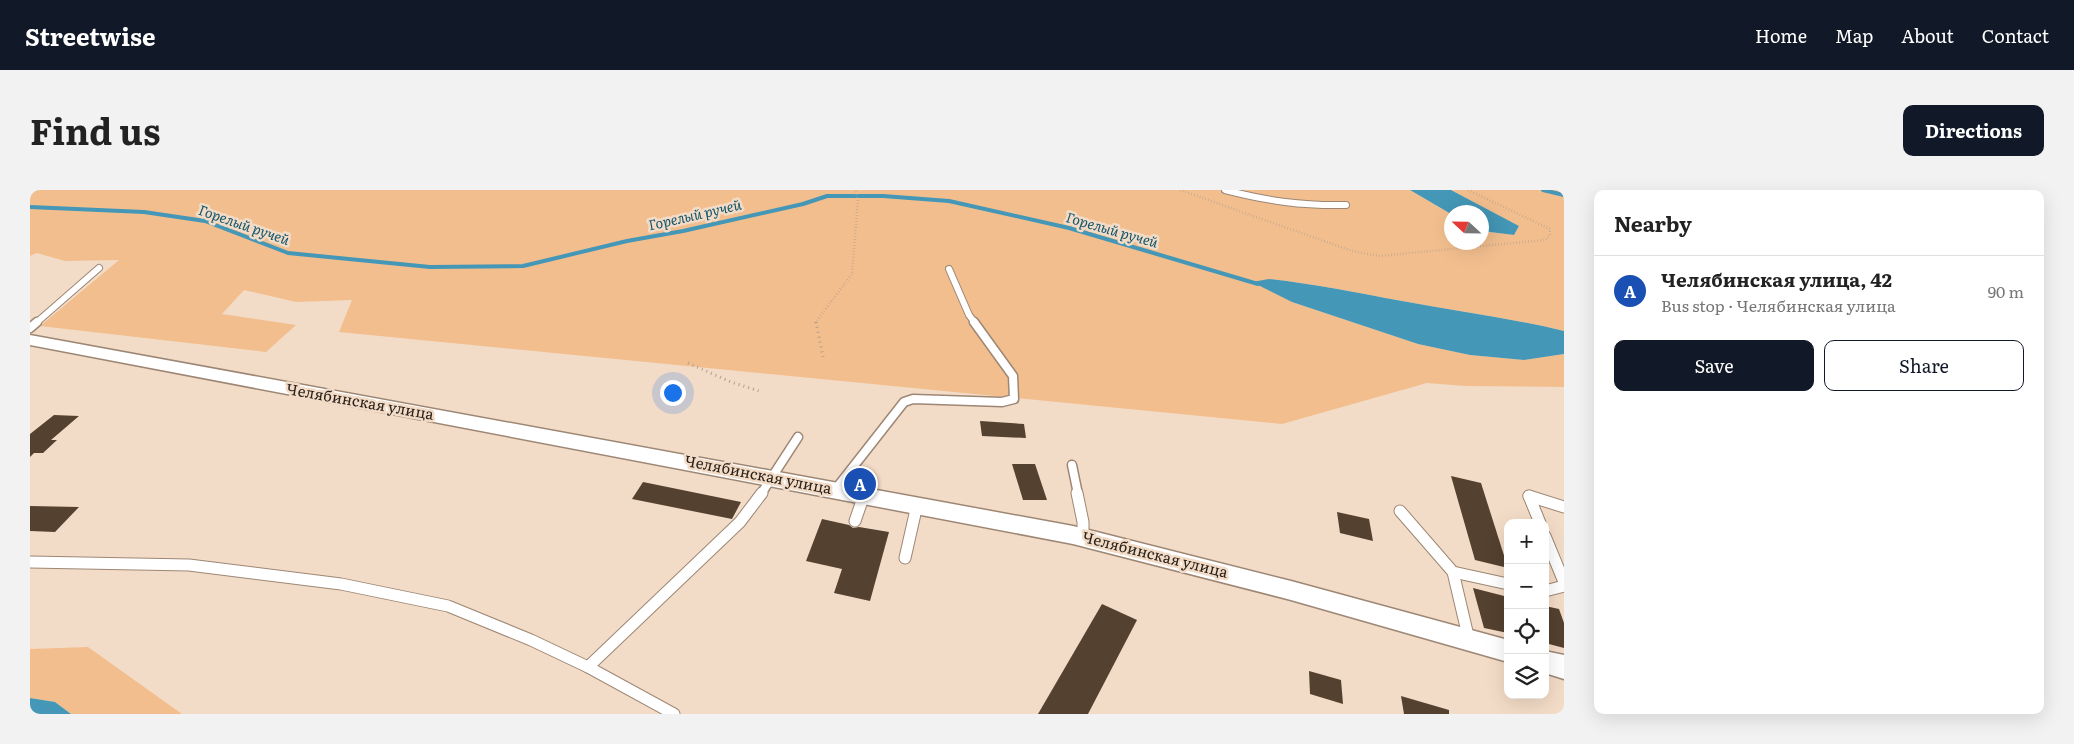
<!DOCTYPE html>
<html lang="en">
<head>
<meta charset="utf-8">
<style>
  body { margin:0; font-family:Literata,serif; background:#f2f2f2; color:#222 }
  .controls { position:absolute; right:15px; bottom:15px; display:grid; overflow:hidden; border-radius:10px; box-shadow:0 5px 20px #0002 }
  .controls button { width:45px; height:45px; display:grid; place-items:center; padding:0; border:0; border-bottom:1px solid #e0e0e0; background:#fff; color:#222; font:25px sans-serif }
  .compass { position:absolute; left:1414px; top:15px; width:45px; height:45px; border-radius:50%; background:#fff; box-shadow:0 5px 20px #0002; rotate:292deg }
  .you { position:absolute; left:642px; top:202px; width:18px; height:18px; margin:-12px; border:4px solid #fff; border-radius:50%; background:#1a73e8; box-shadow:0 0 0 8px #1a73e833 }
  .badge { display:grid; place-items:center; width:32px; height:32px; border-radius:50%; background:#111827; color:#fff; font-size:16px; font-weight:700 }
  .pin { position:absolute; translate:-50% -50%; border:2px solid #fff; box-shadow:0 1px 5px #0006 }
  .list { margin:0; padding:0; list-style:none }
  h2 { display:flex; justify-content:space-between; align-items:center; height:65px; margin:0; padding:0 20px; font-size:21px }
  h2 small { font-size:16px; font-weight:400; color:#767676 }
  .list li { display:grid; grid-template-columns:32px 1fr auto; gap:15px; align-items:center; box-sizing:border-box; height:70px; padding:0 20px; border-top:1px solid #e0e0e0 }
  .list b { display:block; font-size:19px; white-space:nowrap }
  .list p { margin:0; font-size:16px; white-space:nowrap; color:#767676 }
  .list em { font-size:16px; font-style:normal; color:#767676 }
  .actions { display:flex; gap:10px; padding:15px 20px }
  .actions a { flex:1; padding:11px 0; border:1px solid #111827; border-radius:10px; text-align:center; font-size:18px; color:#111827 }
  .actions .main { background:#111827; color:#fff }
  .icon { flex:none; width:28px; height:28px; fill:none; stroke:currentColor; stroke-width:2; stroke-linecap:round; stroke-linejoin:round }
  .map { position:relative; flex:none; width:1534px; height:524px; overflow:hidden; border-radius:10px }
  header { display:flex; align-items:center; gap:30px; box-sizing:border-box; height:70px; padding:0 25px; background:#111827; color:#fff }
  header strong { font-size:24px }
  nav { display:flex; gap:28px; margin-inline-start:auto; font-size:18px }
  .intro { display:flex; align-items:center; justify-content:space-between; box-sizing:border-box; height:120px; padding:0 30px }
  h1 { margin:0; font-size:35px }
  .button { padding:12px 22px; border-radius:10px; background:#111827; color:#fff; font-size:18px; font-weight:700 }
  main { display:flex; gap:30px; padding:0 30px }
  aside { flex:1; background:#fff; border-radius:10px; box-shadow:0 5px 20px #0002 }
  .map>svg:first-child { display:block }
  .green { fill:#f2be8e }
  .water { fill:#4497b6 }
  .lines { fill:none; stroke-linecap:round; stroke-linejoin:round }
  .stream { stroke:#4497b6; stroke-width:4 }
  .building { fill:#54412f }
  .service-far2-casing { stroke:#9d8774; stroke-width:8 }
  .service-far1-casing { stroke:#9d8774; stroke-width:11 }
  .service-casing { stroke:#9d8774; stroke-width:13 }
  .tertiary-casing { stroke:#9d8774; stroke-width:3 }
  .path-far1 { stroke:#b09e8e; stroke-width:2.5; stroke-dasharray:0.5 2.5; stroke-linecap:butt }
  .path { stroke:#b09e8e; stroke-width:3; stroke-dasharray:1 4; stroke-linecap:butt }
  .service-far2 { stroke:#fff; stroke-width:6 }
  .service-far1 { stroke:#fff; stroke-width:8 }
  .service { stroke:#fff; stroke-width:11 }
  .tertiary { fill:#fff; fill-rule:evenodd }
  .labels { text-anchor:middle; stroke-width:5; stroke-linejoin:round; paint-order:stroke }
  .far-water-label { font-size:14px; font-style:italic; fill:#11556b; stroke:#f3dcc7 }
  .street-label { font-size:15px; fill:#2a221a; stroke:#f3dcc7 }
</style>
</head>
<body>
<header>
<strong>Streetwise</strong>
<nav><a>Home</a><a>Map</a><a>About</a><a>Contact</a></nav>
</header>
<div class="intro"><h1>Find us</h1><a class="button">Directions</a></div>
<main>
<div class="map">
<svg width="1534" height="524" viewBox="0 0 1534 524">
  <rect width="100%" height="100%" fill="#f3dcc7"/>
  <!-- green -->
  <g class="green">
    <path d="M0,0H1380L1421,24L1422,52H1452V41L1484,45L1489,36L1421,0H1534V141C1480,128 1426,121 1372,111C1327,103 1284,94 1239,89L1262,112L1388,154L1440,165L1494,170L1534,164V197L1435,196L1397,193L1252,234L309,142L322,110L266,112L214,100L192,124L266,135L236,162L10,136L89,70L35,71L7,63L0,66Z"/>
    <polygon points="58,457 152,524 41,524 25,512 0,508 0,459"/>
  </g>
  <!-- water -->
  <g class="water">
    <polygon points="1380,0 1421,0 1489,36 1484,45 1452,41 1452,22 1422,22 1421,24"/>
    <path d="M1239,89C1284,94 1327,103 1372,111C1426,121 1480,128 1534,141V164L1494,170L1440,165L1388,154L1262,112L1222,92Z"/>
    <polygon points="0,508 25,512 41,524 0,524"/>
  </g>
  <g class="lines">
    <!-- stream -->
    <g class="stream">
      <polyline points="1513,0 1534,5"/>
      <polyline points="0,17 114,22 175,31 258,63 400,77 493,76 597,51 653,41 773,14 797,6 853,6 919,11 1039,38 1228,94"/>
    </g>
  </g>
  <!-- building -->
  <g class="building">
    <polygon points="24,225 49,226 21,250 27,250 13,263 4,263 0,267 0,244"/>
    <polygon points="950,231 994,234 996,248 952,246"/>
    <polygon points="982,274 1005,274 1017,310 993,310"/>
    <polygon points="1421,286 1451,293 1478,378 1445,370"/>
    <polygon points="613,292 711,312 702,329 602,309"/>
    <polygon points="0,316 49,317 25,342 0,341"/>
    <polygon points="1307,322 1339,329 1343,351 1310,343"/>
    <polygon points="792,329 819,335 823,338 829,337 859,342 840,411 804,403 812,379 776,371"/>
    <polygon points="1443,398 1478,407 1478,443 1454,438"/>
    <polygon points="1072,414 1107,430 1058,524 1008,524"/>
    <polygon points="1515,416 1529,419 1534,433 1534,458 1515,453"/>
    <polygon points="1279,481 1311,490 1313,514 1280,504"/>
    <polygon points="1371,506 1419,520 1419,524 1374,524"/>
  </g>
  <g class="lines">
    <!-- service-far2 casing -->
    <g class="service-far2-casing">
      <g id="service-far2">
        <path d="M1195,0C1238,11 1272,16 1316,15"/>
        <polyline points="919,79 939,125 945,133"/>
        <polyline points="6,133 69,78"/>
      </g>
    </g>
    <!-- service-far1 casing -->
    <g class="service-far1-casing">
      <g id="service-far1">
        <polyline points="0,138 7,132"/>
        <polyline points="1042,275 1048,304"/>
        <polyline points="805,300 874,212 883,209 972,212 984,209 983,186 944,132"/>
        <polyline points="731,304 768,247"/>
      </g>
    </g>
    <!-- service casing -->
    <g class="service-casing">
      <g id="service">
        <polyline points="1047,303 1053,332 1053,348"/>
        <polyline points="1499,306 1534,317"/>
        <polyline points="1499,306 1510,333"/>
        <polyline points="1370,321 1423,382 1439,450"/>
        <polyline points="825,331 834,305"/>
        <polyline points="1515,346 1534,392"/>
        <polyline points="875,368 887,315"/>
        <polyline points="0,372 159,375 311,394 418,416 501,450 558,477 644,524"/>
        <polyline points="1423,382 1478,394"/>
        <polyline points="1515,401 1534,396"/>
        <polyline points="558,477 710,332 732,303"/>
      </g>
    </g>
    <!-- tertiary casing -->
    <g class="tertiary-casing">
      <g id="tertiary">
        <polygon points="0,145 1043,336 1261,391 1478,450 1478,472 1261,410 1043,354 0,155"/>
        <polygon points="1515,461 1534,465 1534,489 1515,483"/>
      </g>
    </g>
    <!-- path-far1 -->
    <g class="path-far1">
      <polyline points="1150,0 1322,61 1349,66 1515,50 1520,45 1520,39 1438,0"/>
      <polyline points="785,133 822,84 828,10 825,0"/>
    </g>
    <!-- path -->
    <g class="path">
      <polyline points="786,132 793,167"/>
      <polyline points="658,173 701,192 729,201"/>
    </g>
    <!-- service-far2 -->
    <use href="#service-far2" class="service-far2"/>
    <!-- service-far1 -->
    <use href="#service-far1" class="service-far1"/>
    <!-- service -->
    <use href="#service" class="service"/>
    <!-- tertiary -->
    <use href="#tertiary" class="tertiary"/>
  </g>
  <g class="labels">
    <!-- far-water labels -->
    <g class="far-water-label">
      <text transform="translate(665 25) rotate(-13)" y="5">Горелый ручей</text>
      <text transform="translate(214 35) rotate(19)" y="5">Горелый ручей</text>
      <text transform="translate(1082 40) rotate(16)" y="5">Горелый ручей</text>
    </g>
    <!-- street labels -->
    <g class="street-label">
      <text transform="translate(330 212) rotate(10)" y="5">Челябинская улица</text>
      <text transform="translate(728 285) rotate(11)" y="5">Челябинская улица</text>
      <text transform="translate(1125 365) rotate(14)" y="5">Челябинская улица</text>
    </g>
  </g>
</svg>
<div class="controls">
<button>+</button>
<button>−</button>
<button><svg class="icon" aria-label="locate" viewBox="0 0 24 24"><circle cx="12" cy="12" r="6"/><path d="M12 2v4M12 18v4M2 12h4M18 12h4"/></svg></button>
<button><svg class="icon" aria-label="layers" viewBox="0 0 24 24"><path d="M12 4l9 5-9 5-9-5zM3 14l9 5 9-5"/></svg></button>
</div>
<svg class="compass" viewBox="-18 -18 36 36"><path d="M0-13l5 13h-10z" fill="#e53935"/><path d="M0 13l5-13h-10z" fill="#767676"/></svg>
<div class="you"></div>
<div class="pin badge" style="left:830px;top:294px;background:#1a4fb4">A</div>
</div>
<aside>
<h2>Nearby<small></small></h2>
<ul class="list">
<li><span class="badge" style="background:#1a4fb4">A</span><div><b>Челябинская улица, 42</b><p>Bus stop · Челябинская улица</p></div><em>90 m</em></li>
</ul>
<div class="actions"><a class="main">Save</a><a>Share</a></div>
</aside>
</main>
</body>
</html>
